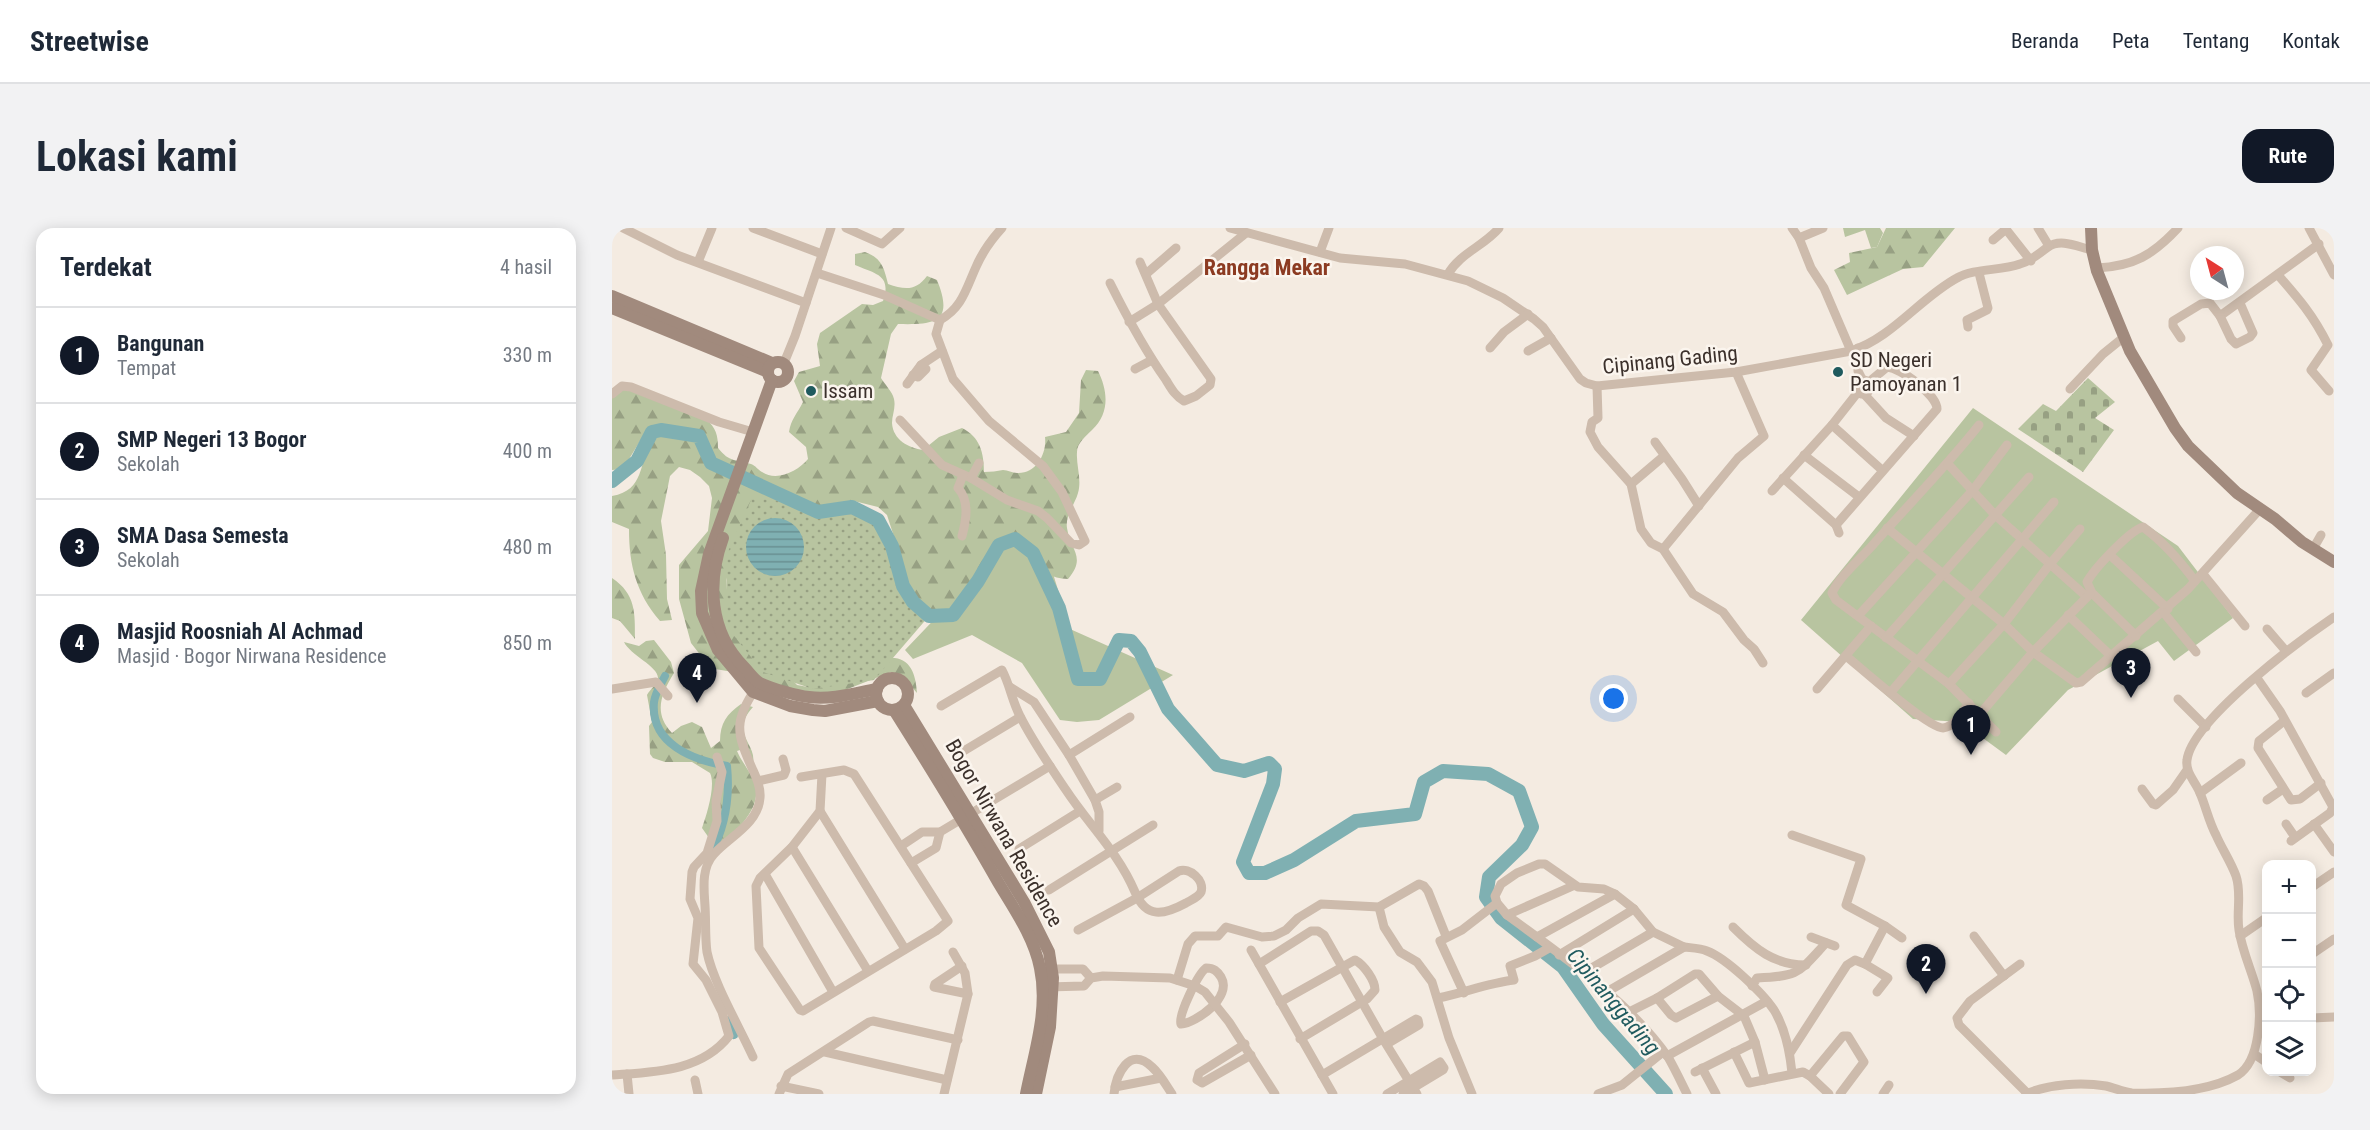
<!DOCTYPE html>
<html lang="id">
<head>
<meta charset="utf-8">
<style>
  body { margin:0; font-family:"Roboto Condensed",sans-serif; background:#f2f2f3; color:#1f2937 }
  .controls { position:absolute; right:18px; bottom:18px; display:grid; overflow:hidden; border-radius:12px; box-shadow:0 3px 15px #0003 }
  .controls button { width:54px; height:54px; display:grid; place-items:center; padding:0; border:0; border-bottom:2px solid #e0e1e3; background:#fff; color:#1f2937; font:30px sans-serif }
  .compass { position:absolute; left:1578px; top:18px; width:54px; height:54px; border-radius:50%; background:#fff; box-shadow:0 3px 15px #0003; rotate:324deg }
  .you { position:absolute; left:1002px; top:471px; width:21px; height:21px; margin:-15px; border:4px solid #fff; border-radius:50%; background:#1a73e8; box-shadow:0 0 0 9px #1a73e833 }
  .badge { display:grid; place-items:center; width:39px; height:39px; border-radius:50%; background:#111827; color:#fff; font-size:20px; font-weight:700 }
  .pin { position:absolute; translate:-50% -50px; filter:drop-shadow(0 2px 3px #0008) }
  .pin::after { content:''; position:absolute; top:32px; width:21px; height:18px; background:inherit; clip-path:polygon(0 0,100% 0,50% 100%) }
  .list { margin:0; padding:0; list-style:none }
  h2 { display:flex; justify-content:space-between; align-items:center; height:78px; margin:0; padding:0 24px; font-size:26px }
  h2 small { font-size:20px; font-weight:400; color:#747a83 }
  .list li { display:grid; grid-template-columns:39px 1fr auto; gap:18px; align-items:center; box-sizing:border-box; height:96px; padding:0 24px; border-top:2px solid #e0e1e3 }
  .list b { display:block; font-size:22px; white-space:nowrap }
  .list p { margin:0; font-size:20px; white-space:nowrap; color:#747a83 }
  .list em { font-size:20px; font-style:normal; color:#747a83 }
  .icon { flex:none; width:33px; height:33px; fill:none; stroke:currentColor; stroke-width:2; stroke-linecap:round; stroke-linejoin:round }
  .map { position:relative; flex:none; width:1722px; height:866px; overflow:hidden; border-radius:18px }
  header { display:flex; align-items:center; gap:36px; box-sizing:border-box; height:84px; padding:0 30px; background:#fff; border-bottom:2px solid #e0e1e3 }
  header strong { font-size:28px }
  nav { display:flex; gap:33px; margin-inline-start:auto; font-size:21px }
  .intro { display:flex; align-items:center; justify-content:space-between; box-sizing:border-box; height:144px; padding:0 36px }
  h1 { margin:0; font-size:42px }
  .button { padding:15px 27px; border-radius:18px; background:#111827; color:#fff; font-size:21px; font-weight:700 }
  main { display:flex; gap:36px; padding:0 36px }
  aside { flex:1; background:#fff; border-radius:18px; box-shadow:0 3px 15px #0003 }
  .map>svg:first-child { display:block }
  .grass { fill:#b8c4a0 }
  .forest { fill:url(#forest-firs) }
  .cemetery { fill:url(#cemetery-stones) }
  .park { fill:url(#park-dots) }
  .water { fill:url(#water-rules) }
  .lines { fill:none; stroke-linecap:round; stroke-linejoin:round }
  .canal { stroke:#7fb0b2; stroke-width:8 }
  .river { stroke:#7fb0b2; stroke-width:14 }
  .street { stroke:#cdbbac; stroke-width:9 }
  .secondary { stroke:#a18a7d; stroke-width:12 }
  .poi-dot { fill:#1f5a5e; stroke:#fbf5ee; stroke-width:2 }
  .labels { text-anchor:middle; stroke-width:5; stroke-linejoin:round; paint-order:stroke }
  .street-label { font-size:21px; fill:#3b302b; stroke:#fbf5ee }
  .poi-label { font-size:21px; fill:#3b302b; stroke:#fbf5ee; text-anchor:start }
  .neighbourhood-label { font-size:22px; font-weight:bold; fill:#8c3b22; stroke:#fbf5ee }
  .water-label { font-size:22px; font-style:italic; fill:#1f5a5e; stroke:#fbf5ee }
</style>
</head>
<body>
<header>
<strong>Streetwise</strong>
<nav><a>Beranda</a><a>Peta</a><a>Tentang</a><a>Kontak</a></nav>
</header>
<div class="intro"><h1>Lokasi kami</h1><a class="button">Rute</a></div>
<main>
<aside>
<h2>Terdekat<small>4 hasil</small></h2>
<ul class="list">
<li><span class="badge">1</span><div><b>Bangunan</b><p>Tempat</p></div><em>330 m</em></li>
<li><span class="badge">2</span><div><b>SMP Negeri 13 Bogor</b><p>Sekolah</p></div><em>400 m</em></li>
<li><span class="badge">3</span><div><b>SMA Dasa Semesta</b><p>Sekolah</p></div><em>480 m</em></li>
<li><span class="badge">4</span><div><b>Masjid Roosniah Al Achmad</b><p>Masjid · Bogor Nirwana Residence</p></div><em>850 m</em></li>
</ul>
</aside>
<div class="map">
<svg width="1722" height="866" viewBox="0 0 1722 866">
  <defs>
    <pattern id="forest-firs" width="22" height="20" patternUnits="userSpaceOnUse" patternTransform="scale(1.5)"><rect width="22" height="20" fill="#b8c4a0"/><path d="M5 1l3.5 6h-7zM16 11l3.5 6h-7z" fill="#97a083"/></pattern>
    <pattern id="cemetery-stones" width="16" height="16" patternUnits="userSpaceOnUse" patternTransform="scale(1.5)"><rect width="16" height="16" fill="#b8c4a0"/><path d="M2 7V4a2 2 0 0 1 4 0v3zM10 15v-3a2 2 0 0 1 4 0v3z" fill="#97a083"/></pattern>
    <pattern id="park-dots" width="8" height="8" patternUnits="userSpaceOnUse" patternTransform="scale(1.5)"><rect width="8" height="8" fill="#b8c4a0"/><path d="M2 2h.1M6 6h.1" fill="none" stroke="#97a083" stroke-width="1.8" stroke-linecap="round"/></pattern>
    <pattern id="water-rules" width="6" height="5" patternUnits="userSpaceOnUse" patternTransform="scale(1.5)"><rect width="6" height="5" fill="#7fb0b2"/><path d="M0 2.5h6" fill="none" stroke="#699091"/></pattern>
  </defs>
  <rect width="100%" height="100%" fill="#f4ebe1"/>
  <!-- grass -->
  <g class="grass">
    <polygon points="1231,0 1268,0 1271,5 1265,19 1259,20 1253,2 1233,9"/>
    <polygon points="1361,180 1566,318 1621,390 1562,433 1546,413 1456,462 1394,527 1349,494 1301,491 1189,392"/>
    <polygon points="407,308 435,326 458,401 561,447 487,492 465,494 448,492 410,435 360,407 301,431 293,422 375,336"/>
  </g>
  <!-- forest -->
  <g class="forest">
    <polygon points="1274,0 1343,0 1311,39 1291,41 1235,67 1222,42 1238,34 1237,25 1265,19"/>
    <path d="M253,24C270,30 272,40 276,56C293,62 304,63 315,48L325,52C342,94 324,97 286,96L279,106L269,150C273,157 280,163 282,171C284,180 280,187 280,195C281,212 297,220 311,222L327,209L350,200C368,209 372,225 372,244C379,244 385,243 391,242C396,242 400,245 405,245C424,246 435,226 433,209L454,204L467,185L469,152L474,142L486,143C496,163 498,185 480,202C474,208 465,215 465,224C464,238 470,251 466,265C463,276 453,288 455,300C458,322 475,329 456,351C416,351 431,310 391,311L383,320L361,363L332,384L311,380L301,374L289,354L285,318L275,287L266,279L242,273L206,279L118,342L114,352L115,362L171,442L185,457L196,459L276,430C298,428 304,446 305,465L290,448L279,444L228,464L196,466L127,445L103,441L93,433L79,415L67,371V337L96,303L100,270L97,258L88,249L78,242L67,239L58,248L49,293L54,327L55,371L60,392L48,393C24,365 17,337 17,301L0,294V268C34,262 25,235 41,214L35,209L28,213L11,241L0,242V169L5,164L15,161L94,191C104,200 106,207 106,220C118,235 123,231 139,236C144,238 145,241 150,244C165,254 186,243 196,231L194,219L177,204C179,191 185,186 191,174L182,153L187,144L208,138L205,116L208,105L250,76L261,77L271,73C280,47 264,46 243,37V26Z"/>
    <path d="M0,350C24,366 23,385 23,411L8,393L0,390Z"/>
    <path d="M42,412L59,434L62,445C49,466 41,485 60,505L69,498L80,494L90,499L99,520L108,513C108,495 115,486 129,476L141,479C117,505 145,516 141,535L128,522L125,523C130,535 140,545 143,557C150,580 124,603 109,617H102L90,600C95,586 104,557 98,545L80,534H53L41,530L38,526L37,498L40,494L35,467C38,461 46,456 46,450C46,438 18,427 12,414L27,418L34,413Z"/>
  </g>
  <!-- cemetery -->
  <polygon class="cemetery" points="1476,150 1503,174 1483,190 1502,202 1471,244 1406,201 1431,176 1444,183"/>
  <!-- park -->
  <polygon class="park" points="140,270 235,280 271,301 289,354 317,388 262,452 201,461 151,444 115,399 114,328"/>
  <!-- water -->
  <circle class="water" cx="163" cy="319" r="29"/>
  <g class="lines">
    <!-- canal -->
    <g class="canal">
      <path d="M53,448C49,456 43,465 42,474C38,516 81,532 115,538C118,568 113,600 98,627"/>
      <polyline points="116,792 122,807"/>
    </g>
    <!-- river -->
    <polyline class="river" points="0,253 25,233 40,204 49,202 87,208 99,235 206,284 240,279 266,292 280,318 291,358 301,374 317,388 341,387 366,353 387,317 403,311 421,325 447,380 466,451 488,451 507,412 519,413 528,424 556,481 605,537 632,543 657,535 663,541 661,556 631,634 637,645 653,645 682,632 744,593 803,586 812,554 831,543 876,546 907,563 920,599 910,617 877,649 874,669 889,690 951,739 991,796 1054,866"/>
    <!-- street -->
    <g class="street">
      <polyline points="11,0 65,27 194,75"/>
      <polyline points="141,0 210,26"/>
      <polyline points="234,0 270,16 288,0"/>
      <path d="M618,0L728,30L793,36L856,53L891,70L922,91L931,99L968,151L974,155L985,158L1124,144L1239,123C1280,110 1308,70 1345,50C1362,40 1389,43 1408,36C1419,33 1426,26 1436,19C1449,10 1466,19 1480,22"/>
      <polyline points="1180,0 1187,10 1199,40 1212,60 1239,123"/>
      <polyline points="1393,0 1419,33"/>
      <polyline points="1426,0 1437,18"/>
      <polyline points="1697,0 1722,47"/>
      <polyline points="1187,10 1211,0"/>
      <polyline points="1381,12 1394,1"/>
      <polyline points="708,24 717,0"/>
      <polyline points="86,34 100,0"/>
      <path d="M1485,40C1522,38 1541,27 1566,0"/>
      <polyline points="205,45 272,67 328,92"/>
      <polyline points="534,46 564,20"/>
      <path d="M836,46C848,25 872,18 887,0"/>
      <path d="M1666,47C1687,71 1701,87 1716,117L1699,142L1717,163"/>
      <path d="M498,55C515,89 532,121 554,152C559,160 563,168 572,173L584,168L598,157L599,151L546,76L528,34"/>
      <polyline points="1628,75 1641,105 1638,109 1624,116 1619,111 1608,88 1707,16"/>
      <path d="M328,92C350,80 354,61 364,39C370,25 379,12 390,0"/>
      <polyline points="517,94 546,76 634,5"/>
      <polyline points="1356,99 1355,92 1375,82 1376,80 1367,45"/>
      <polyline points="1569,110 1561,98 1561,93 1589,76 1598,75 1608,88"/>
      <polyline points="878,120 892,104 916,86"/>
      <polyline points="1246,120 1246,143 1250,151"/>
      <polyline points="916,123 939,110"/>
      <polyline points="172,135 183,108 219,0"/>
      <polyline points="523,141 540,132"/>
      <polyline points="301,147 306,149 314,141 309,137"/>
      <circle cx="1251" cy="159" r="7"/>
      <polyline points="295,156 309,137 330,123"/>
      <polyline points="985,158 986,190 980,194 978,204 986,219 1019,256 1029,301 1039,315 1051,321 1081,366 1111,384 1132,412 1142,421 1151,435"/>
      <polyline points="1458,161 1491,126 1512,109"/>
      <polyline points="0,166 10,158 19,159 107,194 141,204"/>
      <polyline points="1252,166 1274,190 1302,208"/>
      <polyline points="288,192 330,237 359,250 395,272 426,283 435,290 459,315 467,317 473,313 450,264 431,238 377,193 341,151 324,106 328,92"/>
      <polyline points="1220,197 1270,242"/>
      <path d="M1367,197C1333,240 1295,278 1259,319C1246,333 1228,348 1220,365L1224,372L1337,456L1384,504"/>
      <polyline points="1043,214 1070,251 1087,278"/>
      <polyline points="1192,227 1247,269"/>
      <polyline points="1336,236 1383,287 1475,369"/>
      <polyline points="359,250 367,235"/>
      <polyline points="1171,250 1224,297 1227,305"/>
      <polyline points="1019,256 1052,228"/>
      <polyline points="1160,263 1220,197 1246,164"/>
      <path d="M1224,297L1325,181C1325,167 1289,140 1275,139L1257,154"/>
      <polyline points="1275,300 1392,396 1421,424 1464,455 1469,454 1576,361 1648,281"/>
      <path d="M350,308C354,293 358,273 346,260L351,247"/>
      <polyline points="1051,321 1126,230 1152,208 1124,144"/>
      <polyline points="1701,321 1709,307"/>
      <polyline points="1498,327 1556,381"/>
      <polyline points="1591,346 1633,398"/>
      <polyline points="1552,385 1584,424"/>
      <polyline points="1456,387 1500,429"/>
      <polyline points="1246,388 1361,262 1395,217"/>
      <polyline points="1655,401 1674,423"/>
      <path d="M1524,408L1480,365L1475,354C1482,341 1517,303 1531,299C1552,314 1568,333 1583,353"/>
      <polyline points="1274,410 1417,249"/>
      <path d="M1234,428C1250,441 1316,500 1331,500C1343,499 1351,483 1357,475"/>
      <polyline points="1645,450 1668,483 1721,579 1718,585 1679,613"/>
      <polyline points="1337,456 1392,396 1438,336 1468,301"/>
      <polyline points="398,459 422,474 457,527 483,572 487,584 487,603"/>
      <polyline points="0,461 44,454 56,468"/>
      <polyline points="1205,461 1259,398"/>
      <polyline points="1279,464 1442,274"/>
      <polyline points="1694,465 1722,445"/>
      <polyline points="1566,471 1594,499"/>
      <path d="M329,478L390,442C398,457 400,473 408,488C421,514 438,538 454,562C477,597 506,624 523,664C534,691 552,687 574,675C579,672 587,669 589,664C593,652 577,639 567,643L525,670L466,702"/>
      <polyline points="1368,486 1421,424 1478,366"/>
      <polyline points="1672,493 1647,513 1646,520 1679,572 1688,571 1709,555"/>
      <polyline points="350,524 408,489"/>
      <polyline points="457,527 518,489"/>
      <polyline points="189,549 232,542 242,546 336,693 324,703 191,783 188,782 147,720 144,658 148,650 180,619 208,583 210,546"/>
      <polyline points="146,553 172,547 174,542 171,531"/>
      <polyline points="1530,561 1541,576 1544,577 1561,562 1575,542"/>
      <polyline points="1588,565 1629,535"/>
      <polyline points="483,572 505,559"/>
      <polyline points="1655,572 1671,561"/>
      <polyline points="208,583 293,721"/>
      <polyline points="1674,596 1683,609"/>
      <polyline points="1702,596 1722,624"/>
      <polyline points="289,618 310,604 328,604 438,538"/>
      <polyline points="180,619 256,743"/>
      <polyline points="407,621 468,583"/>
      <polyline points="299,635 324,620 328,604"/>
      <polyline points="153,646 221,764"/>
      <polyline points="963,657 895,687 885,675 883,668 889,656 905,645 927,636 933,636 966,659 992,661 1003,666 1022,681 1041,704 1072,719 993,765"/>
      <polyline points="1700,659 1722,644"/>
      <polyline points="437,662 541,597"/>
      <polyline points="767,679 772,699 788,724 805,734 820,754 837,810 860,866"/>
      <path d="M895,687C949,727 1017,773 1056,829C1063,841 1069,854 1075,866"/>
      <polyline points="1273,698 1290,710"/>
      <path d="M1121,699C1143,721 1162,737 1194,737"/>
      <polyline points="1362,708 1392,748"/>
      <polyline points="1628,708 1654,690"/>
      <polyline points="925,709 1003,666"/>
      <polyline points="1199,709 1223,718"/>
      <path d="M1072,719C1080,720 1088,720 1095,723C1114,730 1151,765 1162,782C1173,800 1178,824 1180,845"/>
      <polyline points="639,722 721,866"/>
      <polyline points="1700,726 1722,711"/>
      <polyline points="947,727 1022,681"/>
      <polyline points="647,736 699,703 706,703 712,707 771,811 805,866"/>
      <polyline points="1253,736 1276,750 1265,764"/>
      <polyline points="1408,736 1358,773 1345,790 1347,797 1415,865"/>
      <polyline points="350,738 323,756 322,759 356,766"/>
      <path d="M594,740C602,740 605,743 609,749C621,769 584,795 569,796C566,787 586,746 594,740Z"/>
      <polyline points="435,741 471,741 479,750"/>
      <polyline points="973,744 1041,704"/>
      <polyline points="565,752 576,716 583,708 606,708 614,699 650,709 662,708 674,702 686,690 709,676 767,679 807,656 812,658 816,663 834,708"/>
      <path d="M1140,758L1145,750C1188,748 1185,746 1214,715"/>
      <polyline points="435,759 472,758 479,750 491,748 558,750 583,758 593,764 617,794 663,866"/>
      <polyline points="852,765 828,713 850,702 885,675"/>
      <path d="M826,770C852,765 876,755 902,752L898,738L923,728L937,720"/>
      <polyline points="1045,770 1059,787 1064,790 1106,768"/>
      <path d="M668,774L743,732C752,737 763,752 763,762L755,771L688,811"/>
      <polyline points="1017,784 1045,770 1083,746 1087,746 1106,768 1132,788 1143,814 1153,852"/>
      <polyline points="1700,790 1722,789"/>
      <polyline points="633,816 587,845 585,852 590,855 639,827"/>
      <polyline points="213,824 335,852"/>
      <polyline points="1122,824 1137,855 1191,844 1198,848 1217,866"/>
      <polyline points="1178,825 1235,737 1243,732 1253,736 1273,698 1234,677 1249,631 1180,607"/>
      <polyline points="1642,826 1654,834"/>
      <polyline points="1055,828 1155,773"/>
      <path d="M141,829C128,800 101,754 95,724C93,710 94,693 93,678C92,661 89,640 102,626C117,609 146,596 148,570C149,559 144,549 140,540C124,505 122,492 144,460"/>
      <polyline points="1090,840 1104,866"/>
      <polyline points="1083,844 1143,814"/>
      <polyline points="1668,844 1678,850"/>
      <polyline points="15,846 17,866"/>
      <path d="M0,847C41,844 89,844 117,808L110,784L94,752L81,736L86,690L78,671L80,644L82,639L95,625L105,593L104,573L110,544L105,529"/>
      <polyline points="710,847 804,791 806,792 807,797 775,816"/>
      <polyline points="1198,848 1231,808 1236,808 1252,834 1228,866"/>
      <polyline points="83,852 86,866"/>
      <polyline points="169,858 207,866"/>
      <polyline points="503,859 549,850"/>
      <polyline points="167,866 176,846 257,794 261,793 346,812"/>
      <polyline points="332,866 356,766 353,745 341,724"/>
      <path d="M502,866C504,847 517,817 540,839C548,846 554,857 560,866"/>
      <polyline points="775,866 828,834 832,840 831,842 791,866"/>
      <polyline points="986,866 1010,857 1051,824"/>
      <polyline points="1271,866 1277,857"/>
      <path d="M1414,866C1437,856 1469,854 1494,858C1503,860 1511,864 1520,865C1554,866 1596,864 1626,847C1648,833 1650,786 1645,763C1640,743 1630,723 1627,702C1624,684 1630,666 1624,648C1619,634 1610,621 1604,607C1597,594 1594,579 1588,565C1584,554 1573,545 1575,532C1580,492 1688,412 1722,389"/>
    </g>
    <!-- secondary -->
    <g class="secondary">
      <polyline points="1479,0 1480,22 1485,43 1518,123 1563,200 1576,218 1625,265 1663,291 1690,314 1722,334"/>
      <polyline points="0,68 160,135"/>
      <polyline points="0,80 156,144"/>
      <circle cx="166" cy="144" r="10"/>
      <polyline points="160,152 97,326 89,363 90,385 106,422 141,464 178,478 201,482 213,483 266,473"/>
      <path d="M111,310C95,354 97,404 132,439C137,444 142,452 148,455C158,460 185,468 197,469C220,472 243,465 265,461"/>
      <circle cx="280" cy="466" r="16"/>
      <polyline points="292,477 412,674 437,724 441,750 438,799 424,866"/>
      <path d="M282,482C318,539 353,596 386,654C402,681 422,709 428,740C437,782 422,825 414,866"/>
    </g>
  </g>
  <!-- markers -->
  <g class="poi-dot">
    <circle cx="1226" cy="144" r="6"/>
    <circle cx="199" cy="163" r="6"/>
  </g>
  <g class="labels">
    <!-- street labels -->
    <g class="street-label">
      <text transform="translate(1058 132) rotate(-6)" y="7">Cipinang Gading</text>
      <text transform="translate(392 605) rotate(60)" y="7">Bogor Nirwana Residence</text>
    </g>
    <!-- poi labels -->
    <g class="poi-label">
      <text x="1238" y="139">SD Negeri<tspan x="1238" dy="24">Pamoyanan 1</tspan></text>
      <text x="211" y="170">Issam</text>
    </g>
    <!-- neighbourhood labels -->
    <g class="neighbourhood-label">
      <text x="655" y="47">Rangga Mekar</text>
    </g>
    <!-- water labels -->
    <g class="water-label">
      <text transform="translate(1002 773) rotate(50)" y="8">Cipinanggading</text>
    </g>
  </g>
</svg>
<div class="controls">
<button>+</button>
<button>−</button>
<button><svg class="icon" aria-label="locate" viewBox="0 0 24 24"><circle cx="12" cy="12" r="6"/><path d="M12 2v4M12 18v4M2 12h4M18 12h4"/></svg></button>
<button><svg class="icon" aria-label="layers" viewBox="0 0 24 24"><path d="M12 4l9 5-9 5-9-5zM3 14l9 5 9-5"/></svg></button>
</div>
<svg class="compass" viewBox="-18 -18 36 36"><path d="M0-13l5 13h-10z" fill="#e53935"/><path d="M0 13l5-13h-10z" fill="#747a83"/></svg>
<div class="you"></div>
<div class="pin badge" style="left:1359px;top:527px">1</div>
<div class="pin badge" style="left:1314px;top:766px">2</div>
<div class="pin badge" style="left:1519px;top:470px">3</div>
<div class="pin badge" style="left:85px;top:475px">4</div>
</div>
</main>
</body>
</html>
